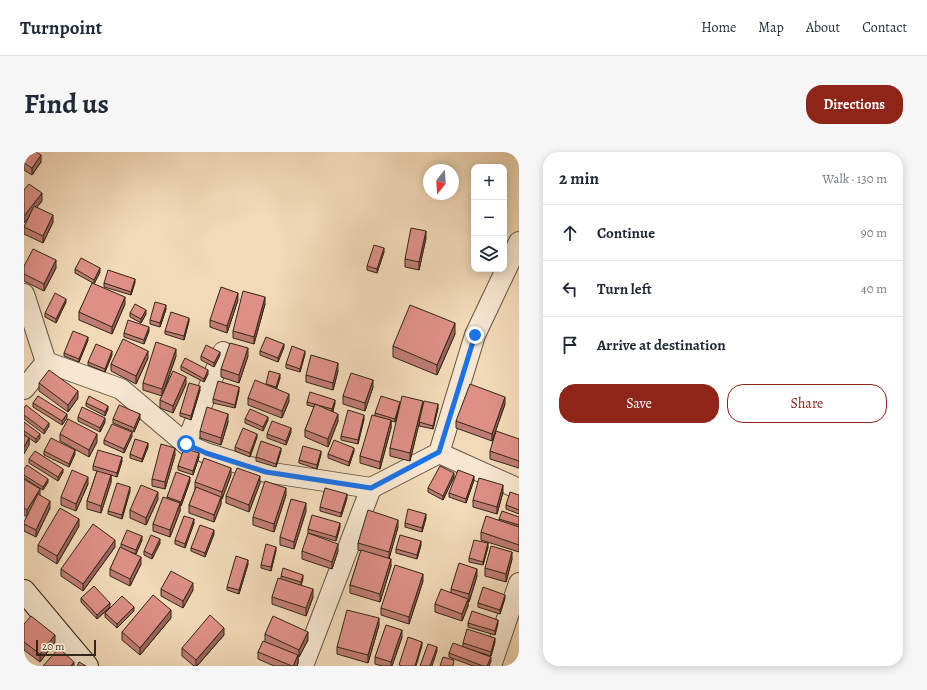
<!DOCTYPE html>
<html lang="en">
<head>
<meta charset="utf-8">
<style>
  body { margin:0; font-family:Alegreya,serif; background:#f6f6f7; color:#1f2937 }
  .controls { position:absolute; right:12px; top:12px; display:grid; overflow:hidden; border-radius:8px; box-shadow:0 2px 10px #0003 }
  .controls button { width:36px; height:36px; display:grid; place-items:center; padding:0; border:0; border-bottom:1px solid #e0e1e3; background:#fff; color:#1f2937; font:20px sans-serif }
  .compass { position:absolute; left:399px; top:12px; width:36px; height:36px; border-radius:50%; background:#fff; box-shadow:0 2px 10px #0003; rotate:197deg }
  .scale { position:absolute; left:12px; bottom:10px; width:60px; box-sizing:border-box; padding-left:4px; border:2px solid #312617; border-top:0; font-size:11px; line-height:14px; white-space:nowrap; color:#312617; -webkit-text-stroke:3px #f7e7d1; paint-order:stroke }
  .stop { position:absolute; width:12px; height:12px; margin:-9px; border:3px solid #1a73e8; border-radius:50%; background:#fff }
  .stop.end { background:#1a73e8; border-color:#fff; box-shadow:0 1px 4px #0008 }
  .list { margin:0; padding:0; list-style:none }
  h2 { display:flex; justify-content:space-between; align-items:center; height:52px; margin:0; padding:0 16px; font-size:17px }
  h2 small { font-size:13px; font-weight:400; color:#747a83 }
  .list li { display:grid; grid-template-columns:26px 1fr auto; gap:12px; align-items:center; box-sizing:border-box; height:56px; padding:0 16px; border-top:1px solid #e0e1e3 }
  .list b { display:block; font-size:15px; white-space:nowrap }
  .list em { font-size:13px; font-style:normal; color:#747a83 }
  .actions { display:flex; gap:8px; padding:12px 16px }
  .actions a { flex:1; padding:9px 0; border:1px solid #8f2418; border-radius:16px; text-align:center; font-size:14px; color:#8f2418 }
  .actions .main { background:#8f2418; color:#fff }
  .icon { flex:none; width:22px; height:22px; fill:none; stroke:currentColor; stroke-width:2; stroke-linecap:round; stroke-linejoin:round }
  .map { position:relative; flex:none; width:495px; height:514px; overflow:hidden; border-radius:16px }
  header { display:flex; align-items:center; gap:24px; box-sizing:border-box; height:56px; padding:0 20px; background:#fff; border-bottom:1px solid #e0e1e3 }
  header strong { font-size:19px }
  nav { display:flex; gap:22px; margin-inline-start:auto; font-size:14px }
  .intro { display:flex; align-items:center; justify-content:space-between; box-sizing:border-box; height:96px; padding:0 24px }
  h1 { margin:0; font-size:28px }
  .button { padding:10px 18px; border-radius:16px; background:#8f2418; color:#fff; font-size:14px; font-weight:700 }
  main { display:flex; gap:24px; padding:0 24px }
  aside { flex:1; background:#fff; border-radius:16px; box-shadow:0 2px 10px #0003 }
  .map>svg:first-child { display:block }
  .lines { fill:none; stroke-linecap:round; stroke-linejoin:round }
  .minor-casing { stroke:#61533f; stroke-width:22 }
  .secondary-casing { stroke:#312617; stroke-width:24 }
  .minor { stroke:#f7e7d1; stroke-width:20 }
  .secondary { stroke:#f7e7d1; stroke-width:22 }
  .wall { fill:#bf7c74; stroke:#312617 }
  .shaded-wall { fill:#9b655e; stroke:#312617 }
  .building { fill:#de9087; stroke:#312617 }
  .route { stroke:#1a73e8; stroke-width:5 }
</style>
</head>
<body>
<header>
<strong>Turnpoint</strong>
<nav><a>Home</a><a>Map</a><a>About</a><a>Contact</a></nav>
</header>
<div class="intro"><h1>Find us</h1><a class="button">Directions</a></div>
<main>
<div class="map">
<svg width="495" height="514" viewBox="0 0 495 514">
  <rect width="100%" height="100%" fill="#f2dab8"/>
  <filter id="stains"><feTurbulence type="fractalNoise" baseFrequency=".005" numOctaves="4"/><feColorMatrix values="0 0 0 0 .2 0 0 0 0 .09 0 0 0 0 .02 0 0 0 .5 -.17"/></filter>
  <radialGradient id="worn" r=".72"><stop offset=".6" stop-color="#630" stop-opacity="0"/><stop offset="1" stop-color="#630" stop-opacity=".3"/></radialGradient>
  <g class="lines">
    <!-- minor casing -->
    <g class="minor-casing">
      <g id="minor">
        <polyline points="0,142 22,210 97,237 162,292 182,301 242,320 347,336 415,301 451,183 495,90"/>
        <polyline points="0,237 22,210"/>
        <polyline points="162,292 199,200"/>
        <polyline points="415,301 495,337"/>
        <polyline points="279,514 347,336"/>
        <polyline points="467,514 495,431"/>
      </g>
    </g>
    <!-- secondary casing -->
    <g class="secondary-casing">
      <polyline id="secondary" points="0,439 63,514"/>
    </g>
    <!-- minor -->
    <use href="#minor" class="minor"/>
    <!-- secondary -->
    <use href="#secondary" class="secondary"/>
  </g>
  <!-- wall -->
  <g class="wall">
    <polygon points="0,0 17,10 8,23 0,18"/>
    <polygon points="0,38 18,49 13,55 29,70 19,91 0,82 0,75 5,65 0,71"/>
    <polygon points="402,86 395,118 381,115 381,107"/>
    <polygon points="360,100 353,121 343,118 343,114"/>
    <polygon points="0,114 32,116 20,139 0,129"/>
    <polygon points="51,117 76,120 70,132 101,152 88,182 55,168 55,160 69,131 51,121"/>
    <polygon points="111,130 107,143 80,135 80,131"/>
    <polygon points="214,148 203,181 186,175 186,168"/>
    <polygon points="42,150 32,171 21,165 21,161"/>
    <polygon points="241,152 230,192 209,186 209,179"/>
    <polygon points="142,157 136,175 126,172 126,168"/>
    <polygon points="106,161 122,162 117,171 106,165"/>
    <polygon points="165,169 160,188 141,182 141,179"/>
    <polygon points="125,179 120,192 100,185 100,181"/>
    <polygon points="431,182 413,223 369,205 369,194"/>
    <polygon points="64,188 55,210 40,204 40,201"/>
    <polygon points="260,195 254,210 236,203 236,199"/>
    <polygon points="281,202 276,220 262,216 262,212"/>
    <polygon points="88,203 81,220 64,213 64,210"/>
    <polygon points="196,203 190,215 177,208 177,204"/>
    <polygon points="152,204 140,239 162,232 149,261 136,256 136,248 138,244 119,238 119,231"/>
    <polygon points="224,204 215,231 197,225 197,217"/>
    <polygon points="124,206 112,232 87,219 87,212"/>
    <polygon points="157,214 184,222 180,230 157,218"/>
    <polygon points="314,219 309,238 282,230 282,223"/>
    <polygon points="256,226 252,237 265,249 258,266 224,253 224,246 242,232"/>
    <polygon points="15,231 54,246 44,260 15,239"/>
    <polygon points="349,235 341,259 319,252 319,244"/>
    <polygon points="176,238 167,268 156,264 156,261"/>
    <polygon points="215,239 211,256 189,251 189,247"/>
    <polygon points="283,250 311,251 309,259 314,269 304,295 281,285 281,278 290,255 283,253"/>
    <polygon points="9,251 43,266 38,273 9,255"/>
    <polygon points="62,251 84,257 81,264 62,254"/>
    <polygon points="481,252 468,289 432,276 432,269"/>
    <polygon points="376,253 371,270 367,269 367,276 356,317 336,311 336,304 351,264 351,261"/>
    <polygon points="0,256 25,274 20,282 0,267"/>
    <polygon points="399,256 414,256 409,277 395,274 395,270 386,309 366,304 366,296"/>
    <polygon points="54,265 81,270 76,280 54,269"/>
    <polygon points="116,266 110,280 89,271 89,267"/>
    <polygon points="221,267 244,268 239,279 221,271"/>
    <polygon points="340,267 334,292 317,288 317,284"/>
    <polygon points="0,270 16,286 12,291 5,286 5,293 2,284 0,282"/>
    <polygon points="204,270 197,293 176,286 176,279"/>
    <polygon points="267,280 262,293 243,286 243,282"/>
    <polygon points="36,282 73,290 65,305 36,289"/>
    <polygon points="108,284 100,301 80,292 80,288"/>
    <polygon points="233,285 226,305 211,299 211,295"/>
    <polygon points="495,287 495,316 466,307 466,299"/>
    <polygon points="124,295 118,310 106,306 106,302"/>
    <polygon points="20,299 51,302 45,315 20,303"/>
    <polygon points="257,299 252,315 232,309 232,305"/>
    <polygon points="330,299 325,314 304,306 304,302"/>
    <polygon points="297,302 293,317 275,311 275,308"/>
    <polygon points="151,303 141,337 128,334 128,327"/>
    <polygon points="175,305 169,323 154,318 154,314"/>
    <polygon points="5,307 39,320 34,329 5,311"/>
    <polygon points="98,309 93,325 87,323 87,330 77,361 63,357 63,349 73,319 69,318 69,314"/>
    <polygon points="0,317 24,330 19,338 0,326"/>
    <polygon points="207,323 198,347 197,347 197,352 190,370 165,361 165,353 171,338 171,330"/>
    <polygon points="430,325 419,348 404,340 404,336"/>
    <polygon points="0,327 16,343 26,356 12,385 0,379 0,372 3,365 0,363"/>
    <polygon points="450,328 442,351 425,345 425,341"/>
    <polygon points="166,329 157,354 156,353 156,359 146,385 129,379 129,372 143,347 143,345"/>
    <polygon points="236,331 225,360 202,351 202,344"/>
    <polygon points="64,332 52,359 37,353 37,345"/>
    <polygon points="106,339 98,367 84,362 84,359"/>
    <polygon points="479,340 473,362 449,355 449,348"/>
    <polygon points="262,343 250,380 229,373 229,365"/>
    <polygon points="495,343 495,362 482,357 482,353"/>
    <polygon points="323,346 317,365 296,359 296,355"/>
    <polygon points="134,347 122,373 106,366 106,358"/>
    <polygon points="282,359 270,397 256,393 256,385"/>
    <polygon points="495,365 495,400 457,388 457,380 475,369 475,367"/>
    <polygon points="402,366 398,380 381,375 381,371"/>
    <polygon points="170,371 161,396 151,392 151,388"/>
    <polygon points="55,374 33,412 14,400 14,393"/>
    <polygon points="316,375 312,389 284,381 284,377"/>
    <polygon points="374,375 365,406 367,414 356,450 326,441 326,433 337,399 334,398 334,391"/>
    <polygon points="190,382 181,405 167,399 167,396"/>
    <polygon points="118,388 112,402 107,400 117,412 106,434 86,424 86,417 97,395 97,392"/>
    <polygon points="136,391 128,407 120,403 120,399"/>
    <polygon points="397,393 393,407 372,401 372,397"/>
    <polygon points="91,395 59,439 37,424 37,417"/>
    <polygon points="464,395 459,413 445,410 445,406"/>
    <polygon points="252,398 247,419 237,416 237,413"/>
    <polygon points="278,399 314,399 308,417 278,407"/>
    <polygon points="488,407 482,430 461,424 461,416"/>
    <polygon points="224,412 215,442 203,438 203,435"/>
    <polygon points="257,424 279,426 277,433 289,445 282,464 248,452 248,445 257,426"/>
    <polygon points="453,424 445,450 444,449 444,454 438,469 411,460 411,452 427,441 427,437"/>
    <polygon points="399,429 385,472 357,463 357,456"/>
    <polygon points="137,437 169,438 159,456 137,444"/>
    <polygon points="57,446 86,455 73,467 57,450"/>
    <polygon points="481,446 476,462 454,455 454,451"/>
    <polygon points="110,459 93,476 81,465 81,461"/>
    <polygon points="147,466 116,503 98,488 98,480"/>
    <polygon points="444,471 474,471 471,483 444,475"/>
    <polygon points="0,472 31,490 16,510 0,498"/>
    <polygon points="355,473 344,511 313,502 313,495"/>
    <polygon points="241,482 284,488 275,505 274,505 274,511 273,514 250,514 234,507 234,500 241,489"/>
    <polygon points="200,483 173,514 170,514 158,504 158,496"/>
    <polygon points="378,485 368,514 358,514 351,512 351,505"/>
    <polygon points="471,490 467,504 439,495 439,491"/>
    <polygon points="425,501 467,509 465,514 449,514 425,505"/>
  </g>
  <!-- shaded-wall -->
  <g class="shaded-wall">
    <polygon points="17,3 17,10 8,23 8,16"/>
    <polygon points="18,41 18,49 0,71 0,64"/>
    <polygon points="29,63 29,70 19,91 19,84"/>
    <polygon points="402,79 402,86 395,118 395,110"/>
    <polygon points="360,96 360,100 353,121 353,117"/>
    <polygon points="32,108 32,116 20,139 20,132"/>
    <polygon points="76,116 76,120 70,132 70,128"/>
    <polygon points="111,127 111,130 107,143 107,140"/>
    <polygon points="214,141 214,148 203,181 203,174"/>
    <polygon points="101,145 101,152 88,182 88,175"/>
    <polygon points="241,145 241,152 230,192 230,185"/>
    <polygon points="42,147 42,150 32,171 32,167"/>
    <polygon points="142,153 142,157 136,175 136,171"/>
    <polygon points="122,158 122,162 117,171 117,167"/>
    <polygon points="165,166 165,169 160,188 160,184"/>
    <polygon points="431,171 431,182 413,223 413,213"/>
    <polygon points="125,175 125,179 120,192 120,188"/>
    <polygon points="64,185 64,188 55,210 55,207"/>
    <polygon points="260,192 260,195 254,210 254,206"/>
    <polygon points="224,196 224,204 215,231 215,223"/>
    <polygon points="152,197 152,204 138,244 138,237"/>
    <polygon points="88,199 88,203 81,220 81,217"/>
    <polygon points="124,199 124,206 112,232 112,224"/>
    <polygon points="281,199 281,202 276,220 276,217"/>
    <polygon points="196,200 196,203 190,215 190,211"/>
    <polygon points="314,211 314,219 309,238 309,231"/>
    <polygon points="184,218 184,222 180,230 180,227"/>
    <polygon points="256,222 256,226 252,239 252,235"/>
    <polygon points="162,225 162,232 149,261 149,254"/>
    <polygon points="349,228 349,235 341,259 341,251"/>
    <polygon points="176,234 176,238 167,268 167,264"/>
    <polygon points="215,235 215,239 211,256 211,253"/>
    <polygon points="54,239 54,246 44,260 44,253"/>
    <polygon points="265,242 265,249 258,266 258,259"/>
    <polygon points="481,245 481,252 468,289 468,282"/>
    <polygon points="311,248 311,251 308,261 308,257"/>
    <polygon points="399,249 399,256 386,309 386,301"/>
    <polygon points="376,250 376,253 371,270 371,267"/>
    <polygon points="414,252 414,256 409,277 409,274"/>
    <polygon points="84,254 84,257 81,264 81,260"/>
    <polygon points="43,262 43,266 38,273 38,269"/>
    <polygon points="116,262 116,266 110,280 110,276"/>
    <polygon points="204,262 204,270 197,293 197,286"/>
    <polygon points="314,262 314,269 304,295 304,287"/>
    <polygon points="340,263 340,267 334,292 334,288"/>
    <polygon points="244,265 244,268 239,279 239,275"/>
    <polygon points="81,266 81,270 76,280 76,276"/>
    <polygon points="367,268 367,276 356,317 356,310"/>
    <polygon points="25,271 25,274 20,282 20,278"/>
    <polygon points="267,276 267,280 262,293 262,289"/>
    <polygon points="108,280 108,284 100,301 100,297"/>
    <polygon points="16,282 16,286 12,291 12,287"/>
    <polygon points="73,282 73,290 65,305 65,298"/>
    <polygon points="233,282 233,285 226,305 226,301"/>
    <polygon points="5,286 5,293 0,302 0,295"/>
    <polygon points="124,291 124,295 118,310 118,307"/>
    <polygon points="151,296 151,303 141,337 141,330"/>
    <polygon points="257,296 257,299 252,315 252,312"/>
    <polygon points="330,296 330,299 325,314 325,310"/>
    <polygon points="51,298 51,302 45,315 45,312"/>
    <polygon points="297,299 297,302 293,317 293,313"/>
    <polygon points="175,301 175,305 169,323 169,319"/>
    <polygon points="98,305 98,309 93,325 93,321"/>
    <polygon points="207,316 207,323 198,347 198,340"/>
    <polygon points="39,317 39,320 34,329 34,325"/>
    <polygon points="430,321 430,325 419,348 419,344"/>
    <polygon points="87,323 87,330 77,361 77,354"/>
    <polygon points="236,324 236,331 225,360 225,353"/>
    <polygon points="450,324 450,328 442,351 442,347"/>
    <polygon points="64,325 64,332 52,359 52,352"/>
    <polygon points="166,325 166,329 157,354 157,350"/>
    <polygon points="24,327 24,330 19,338 19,335"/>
    <polygon points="479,333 479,340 473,362 473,355"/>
    <polygon points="106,335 106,339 98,367 98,363"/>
    <polygon points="262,336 262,343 250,380 250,372"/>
    <polygon points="16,337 16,345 3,365 3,358"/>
    <polygon points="134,340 134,347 122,373 122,366"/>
    <polygon points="323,342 323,346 317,365 317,361"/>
    <polygon points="197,345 197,352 190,370 190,363"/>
    <polygon points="26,349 26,356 12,385 12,378"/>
    <polygon points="156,351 156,359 146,385 146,378"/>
    <polygon points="282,351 282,359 270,397 270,390"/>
    <polygon points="402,362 402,366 398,380 398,376"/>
    <polygon points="55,367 55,374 33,412 33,404"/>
    <polygon points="170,367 170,371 161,396 161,392"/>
    <polygon points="374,368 374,375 365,407 365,400"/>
    <polygon points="316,371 316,375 312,389 312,385"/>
    <polygon points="190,378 190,382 181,405 181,401"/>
    <polygon points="118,384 118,388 112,402 112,398"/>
    <polygon points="136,387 136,391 128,407 128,403"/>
    <polygon points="91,388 91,395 59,439 59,432"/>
    <polygon points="397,389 397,393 393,407 393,403"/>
    <polygon points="464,391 464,395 459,413 459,410"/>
    <polygon points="314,392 314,399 308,417 308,410"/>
    <polygon points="252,395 252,398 247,419 247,415"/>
    <polygon points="488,400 488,407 482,430 482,422"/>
    <polygon points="117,405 117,412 106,434 106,427"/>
    <polygon points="367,407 367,414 356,450 356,442"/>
    <polygon points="224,408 224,412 215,442 215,438"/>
    <polygon points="453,417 453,424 445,450 445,442"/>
    <polygon points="399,422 399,429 385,472 385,465"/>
    <polygon points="279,423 279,426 277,434 277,430"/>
    <polygon points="169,431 169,438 159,456 159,449"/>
    <polygon points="289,437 289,445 282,464 282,456"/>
    <polygon points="481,443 481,446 476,462 476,458"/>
    <polygon points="444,447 444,454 438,469 438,462"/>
    <polygon points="86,451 86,455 73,467 73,463"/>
    <polygon points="110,455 110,459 93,476 93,472"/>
    <polygon points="147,458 147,466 116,503 116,496"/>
    <polygon points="355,466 355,473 344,511 344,503"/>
    <polygon points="474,468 474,471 471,483 471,479"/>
    <polygon points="200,476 200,483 173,514 172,514 172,508"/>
    <polygon points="378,478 378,485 368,514 367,514 367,510"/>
    <polygon points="284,480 284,488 275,505 275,498"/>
    <polygon points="31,483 31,490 16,510 16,502"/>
    <polygon points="471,486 471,490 467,504 467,500"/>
    <polygon points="398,490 398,494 392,514 391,514"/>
    <polygon points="413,495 413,499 408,514 406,514"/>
    <polygon points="274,503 274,511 273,514 269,514"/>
    <polygon points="467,505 467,509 465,514 463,514"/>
    <polygon points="50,510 50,514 47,514"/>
  </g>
  <!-- building -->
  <g class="building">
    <polygon points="0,0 12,0 17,3 8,16 0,11"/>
    <polygon points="5,32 18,41 0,64 0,38"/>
    <polygon points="10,54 29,63 19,84 0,75"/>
    <polygon points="387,76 402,79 395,110 381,107"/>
    <polygon points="350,93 360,96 353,117 343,114"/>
    <polygon points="9,97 32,108 20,132 0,122 0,114"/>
    <polygon points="57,106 76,116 70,128 51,117"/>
    <polygon points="84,118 111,127 107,140 80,131"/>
    <polygon points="68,131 101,145 88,175 55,160"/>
    <polygon points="197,135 214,141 203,174 186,168"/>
    <polygon points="219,139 241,145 230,185 209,179"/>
    <polygon points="31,141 42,147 32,167 21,161"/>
    <polygon points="131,150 142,153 136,171 126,168"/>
    <polygon points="111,152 122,158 117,167 106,161"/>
    <polygon points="386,153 431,171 413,213 369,194"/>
    <polygon points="147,160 165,166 160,184 141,179"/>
    <polygon points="104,168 125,175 120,188 100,181"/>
    <polygon points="49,179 64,185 55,207 40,201"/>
    <polygon points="242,185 260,192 254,206 236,199"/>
    <polygon points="99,187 124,199 112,224 87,212"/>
    <polygon points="132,190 152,197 138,237 119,231"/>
    <polygon points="206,191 224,196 215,223 197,217"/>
    <polygon points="72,192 88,199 81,217 64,210"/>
    <polygon points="182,193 196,200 190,211 177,204"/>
    <polygon points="268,194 281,199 276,217 262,212"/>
    <polygon points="287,203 314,211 309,231 282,223"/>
    <polygon points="161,206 184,218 180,227 157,214"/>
    <polygon points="25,218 54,239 44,253 15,231"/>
    <polygon points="149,219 162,225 149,254 136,248"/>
    <polygon points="245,219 256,222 252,235 242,232"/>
    <polygon points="327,221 349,228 341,251 319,244"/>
    <polygon points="231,228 265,242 258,259 224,246"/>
    <polygon points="194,229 215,235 211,253 189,247"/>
    <polygon points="165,231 176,234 167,264 156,261"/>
    <polygon points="446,232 481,245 468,282 432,269"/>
    <polygon points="286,240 311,248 308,257 283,250"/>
    <polygon points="14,244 43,262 38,269 9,251"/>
    <polygon points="65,244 84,254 81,260 62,251"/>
    <polygon points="357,244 376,250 371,267 351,261"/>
    <polygon points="378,244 399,249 386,301 366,296"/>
    <polygon points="400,249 414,252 409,274 395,270"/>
    <polygon points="291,252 314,262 304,287 281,278"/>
    <polygon points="2,253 25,271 20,278 0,263 0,256"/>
    <polygon points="95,253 116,262 110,276 89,267"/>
    <polygon points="58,255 81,266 76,276 54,265"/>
    <polygon points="183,255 204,262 197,286 176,279"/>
    <polygon points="226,257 244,265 239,275 221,267"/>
    <polygon points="324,258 340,263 334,288 317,284"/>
    <polygon points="348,263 367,268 356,310 336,304"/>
    <polygon points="44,267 73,282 65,298 36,282"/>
    <polygon points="248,269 267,276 262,289 243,282"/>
    <polygon points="0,270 16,282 12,287 0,279"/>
    <polygon points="88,272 108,280 100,297 80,288"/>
    <polygon points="219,276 233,282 226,301 211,295"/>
    <polygon points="472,279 495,287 495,309 466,299"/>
    <polygon points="0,283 5,286 0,295"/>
    <polygon points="27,286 51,298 45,312 20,299"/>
    <polygon points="111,287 124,291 118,307 106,302"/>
    <polygon points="310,288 330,296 325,310 304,302"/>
    <polygon points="237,289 257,296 252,312 232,305"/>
    <polygon points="137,292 151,296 141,330 128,327"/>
    <polygon points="279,294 297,299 293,313 275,308"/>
    <polygon points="160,296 175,301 169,319 154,314"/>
    <polygon points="74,298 98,305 93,321 69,314"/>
    <polygon points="11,299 39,317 34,325 5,307"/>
    <polygon points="180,306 207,316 198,340 171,330"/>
    <polygon points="3,313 24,327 19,335 0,323 0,317"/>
    <polygon points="416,314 430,321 419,344 404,336"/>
    <polygon points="213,316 236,324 225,353 202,344"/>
    <polygon points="48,318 64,325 52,352 37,345"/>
    <polygon points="434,318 450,324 442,347 425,341"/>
    <polygon points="73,319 87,323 77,354 63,349"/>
    <polygon points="152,320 166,325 157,350 143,345"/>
    <polygon points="455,326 479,333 473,355 449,348"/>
    <polygon points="0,327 16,337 3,358 0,356"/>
    <polygon points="241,329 262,336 250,372 229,365"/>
    <polygon points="93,331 106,335 98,363 84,359"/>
    <polygon points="117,333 134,340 122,366 106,358"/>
    <polygon points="172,335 197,345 190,363 165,353"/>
    <polygon points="301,336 323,342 317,361 296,355"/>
    <polygon points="486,340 495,343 495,358 482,353"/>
    <polygon points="14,342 26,349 12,378 0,372 0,370"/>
    <polygon points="139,345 156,351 146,378 129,372"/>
    <polygon points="267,347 282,351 270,390 256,385"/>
    <polygon points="36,356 55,367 33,404 14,393"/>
    <polygon points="384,357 402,362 398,376 381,371"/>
    <polygon points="344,358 374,368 365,400 334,391"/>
    <polygon points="478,359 495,365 495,373 475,367"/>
    <polygon points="288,363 316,371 312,385 284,377"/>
    <polygon points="160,364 170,367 161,392 151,388"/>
    <polygon points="462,364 495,375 495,393 457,380"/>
    <polygon points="69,372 91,388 59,432 37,417"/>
    <polygon points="176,373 190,378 181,401 167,396"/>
    <polygon points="103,378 118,384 112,398 97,392"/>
    <polygon points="284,381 314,392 308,410 278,399"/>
    <polygon points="127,383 136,387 128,403 120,399"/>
    <polygon points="376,383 397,389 393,403 372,397"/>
    <polygon points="450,388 464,391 459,410 445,406"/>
    <polygon points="242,392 252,395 247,415 237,413"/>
    <polygon points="467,394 488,400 482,422 461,416"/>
    <polygon points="96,395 117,405 106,427 86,417"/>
    <polygon points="337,398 367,407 356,442 326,433"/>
    <polygon points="212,404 224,408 215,438 203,435"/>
    <polygon points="435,411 453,417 445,442 427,437"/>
    <polygon points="371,413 399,422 385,465 357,456"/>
    <polygon points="259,416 279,423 277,430 257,424"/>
    <polygon points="147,419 169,431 159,449 137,437"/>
    <polygon points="254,426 289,437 282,456 248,445"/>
    <polygon points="70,434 86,451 73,463 57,446"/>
    <polygon points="459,435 481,443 476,458 454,451"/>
    <polygon points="417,437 444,447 438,462 411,452"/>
    <polygon points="129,443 147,458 116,496 98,480"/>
    <polygon points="98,444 110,455 93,472 81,461"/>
    <polygon points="323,458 355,466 344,503 313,495"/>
    <polygon points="448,459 474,468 471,479 444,471"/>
    <polygon points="186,463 200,476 172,508 158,496"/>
    <polygon points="7,464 31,483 16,502 0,490 0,472"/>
    <polygon points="249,464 284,480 275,498 241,482"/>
    <polygon points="362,473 378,478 367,510 351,505"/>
    <polygon points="443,477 471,486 467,500 439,491"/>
    <polygon points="384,485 398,490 391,514 378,514 375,513"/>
    <polygon points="239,489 274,503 269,514 268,514 234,500"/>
    <polygon points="429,491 467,505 463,514 459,514 425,501"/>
    <polygon points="404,492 413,495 406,514 396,514"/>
    <polygon points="35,496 50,510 47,514 19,514"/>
    <polygon points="419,505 430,508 429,514 416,514"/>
    <polygon points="55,510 62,514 53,514"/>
    <polygon points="0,511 4,514 0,514"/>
  </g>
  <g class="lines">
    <!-- route -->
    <polyline class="route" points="162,292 182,301 242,320 347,336 415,300 451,183"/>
  </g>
  <rect width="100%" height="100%" filter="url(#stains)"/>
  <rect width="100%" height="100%" fill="url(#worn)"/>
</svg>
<div class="controls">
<button>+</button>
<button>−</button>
<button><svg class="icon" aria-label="layers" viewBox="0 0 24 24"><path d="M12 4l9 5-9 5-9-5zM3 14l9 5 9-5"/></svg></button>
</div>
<svg class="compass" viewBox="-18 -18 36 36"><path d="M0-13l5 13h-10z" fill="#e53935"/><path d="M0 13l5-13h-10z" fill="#747a83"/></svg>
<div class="scale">20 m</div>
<div class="stop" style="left:162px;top:292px"></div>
<div class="stop end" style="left:451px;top:183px"></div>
</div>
<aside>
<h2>2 min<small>Walk · 130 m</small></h2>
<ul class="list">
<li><svg class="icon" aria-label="ahead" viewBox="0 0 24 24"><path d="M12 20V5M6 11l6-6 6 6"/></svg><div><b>Continue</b></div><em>90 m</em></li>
<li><svg class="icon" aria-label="left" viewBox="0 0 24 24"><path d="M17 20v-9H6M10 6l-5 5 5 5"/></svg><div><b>Turn left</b></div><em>40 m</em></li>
<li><svg class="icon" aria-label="arrive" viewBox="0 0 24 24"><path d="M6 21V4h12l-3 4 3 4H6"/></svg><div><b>Arrive at destination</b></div></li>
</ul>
<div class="actions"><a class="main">Save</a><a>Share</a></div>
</aside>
</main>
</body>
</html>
